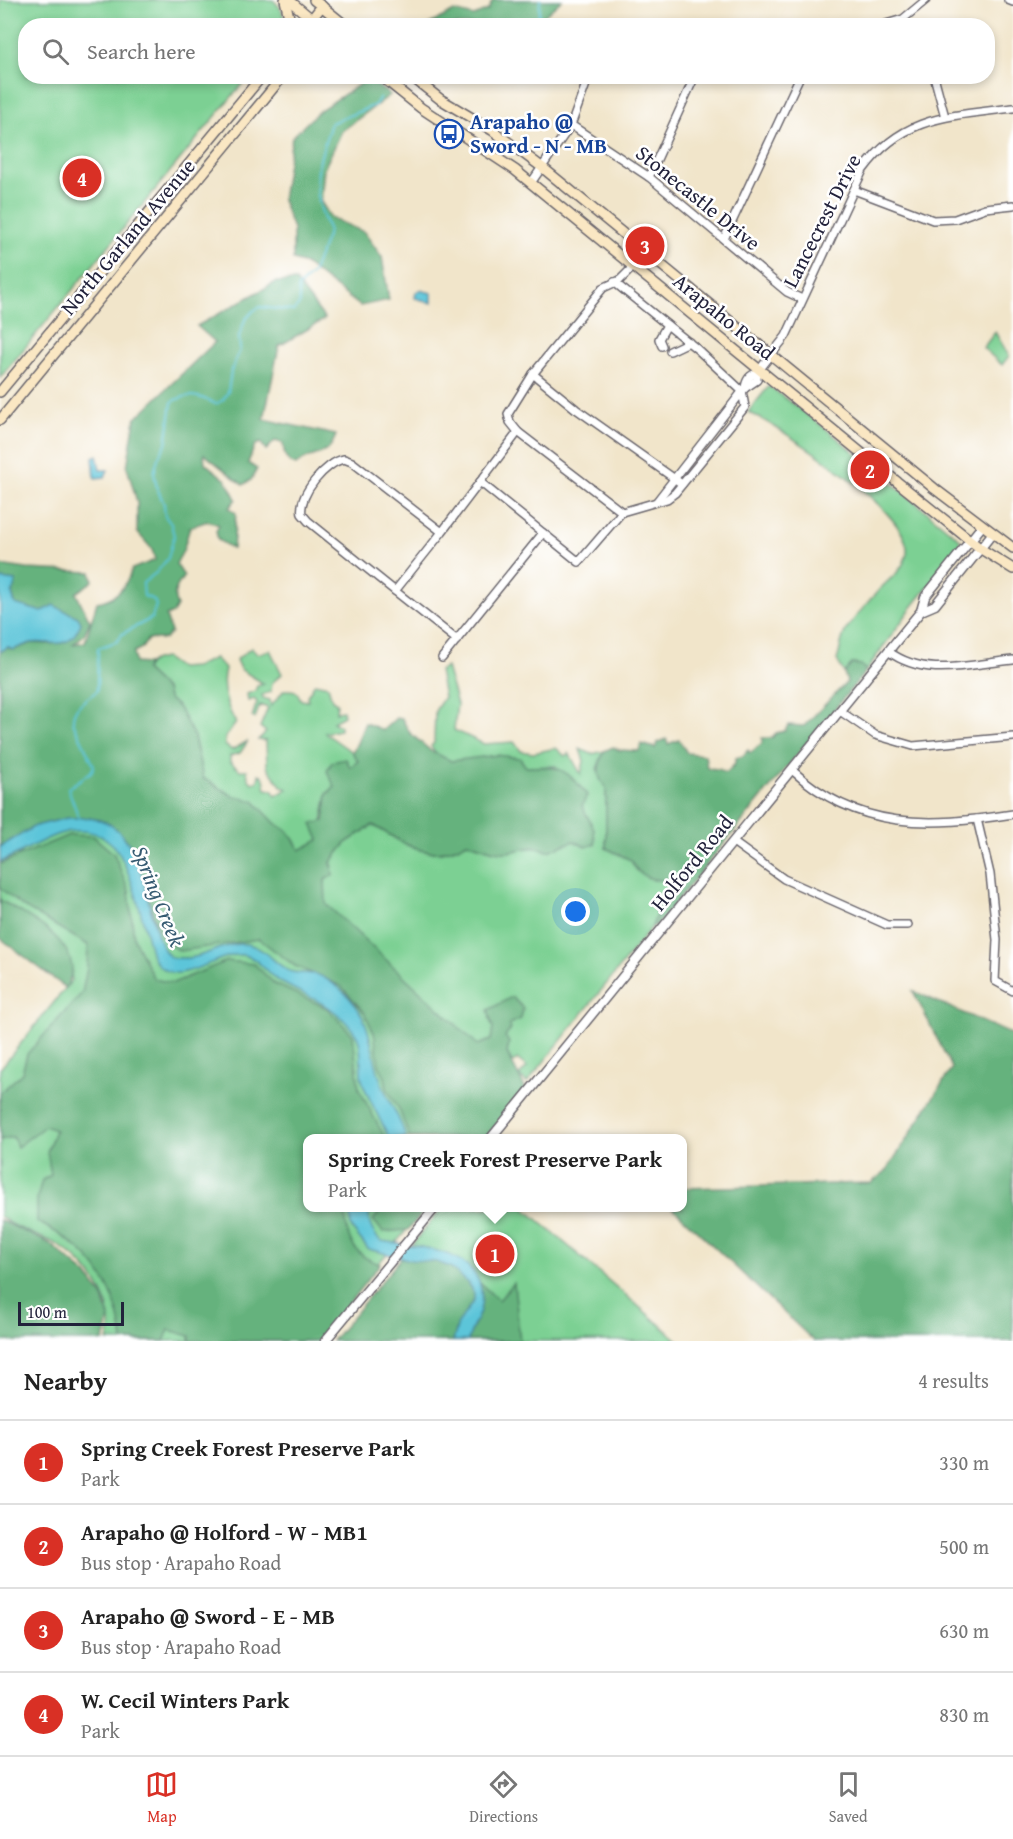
<!DOCTYPE html>
<html lang="en">
<head>
<meta charset="utf-8">
<style>
  body { margin:0; font-family:"Gentium Book Plus",serif; background:#f2f2f2; color:#222 }
  .scale { position:absolute; left:18px; bottom:15px; width:106px; box-sizing:border-box; padding-left:6px; border:3px solid #22223b; border-top:0; font-size:16px; line-height:21px; white-space:nowrap; color:#22223b; -webkit-text-stroke:4px #fff; paint-order:stroke }
  .you { position:absolute; left:576px; top:912px; width:21px; height:21px; margin:-15px; border:4px solid #fff; border-radius:50%; background:#1a73e8; box-shadow:0 0 0 9px #1a73e833 }
  .badge { display:grid; place-items:center; width:39px; height:39px; border-radius:50%; background:#d93025; color:#fff; font-size:20px; font-weight:700 }
  .pin { position:absolute; translate:-50% -50%; border:3px solid #fff; box-shadow:0 2px 6px #0006 }
  .popup { position:absolute; left:303px; top:1134px; width:384px; height:78px; box-sizing:border-box; display:grid; place-content:center; border-radius:12px; background:#fff; filter:drop-shadow(0 2px 4px #0005); font-size:20px; white-space:nowrap; color:#767676 }
  .popup b { font-size:22px; color:#222 }
  .popup::after { content:''; position:absolute; left:50%; top:100%; margin-left:-12px; border:12px solid transparent; border-top-color:#fff }
  .list { margin:0; padding:0; list-style:none }
  h2 { display:flex; justify-content:space-between; align-items:center; height:78px; margin:0; padding:0 24px; font-size:26px }
  h2 small { font-size:20px; font-weight:400; color:#767676 }
  .list li { display:grid; grid-template-columns:39px 1fr auto; gap:18px; align-items:center; box-sizing:border-box; height:84px; padding:0 24px; border-top:2px solid #e0e0e0 }
  .list b { display:block; font-size:22px; white-space:nowrap }
  .list p { margin:0; font-size:20px; white-space:nowrap; color:#767676 }
  .list em { font-size:20px; font-style:normal; color:#767676 }
  .icon { flex:none; width:33px; height:33px; fill:none; stroke:currentColor; stroke-width:2; stroke-linecap:round; stroke-linejoin:round }
  .map { position:relative; flex:none; width:1013px; height:1341px; overflow:hidden }
  .search { position:absolute; background:#fff; box-shadow:0 3px 9px #0003; left:18px; right:18px; top:18px; height:66px; display:flex; align-items:center; gap:15px; box-sizing:border-box; padding:0 21px; border-radius:24px; color:#767676; font-size:22px }
  .sheet { height:414px; background:#fff }
  nav { display:flex; justify-content:space-around; align-items:center; box-sizing:border-box; height:84px; border-top:2px solid #e0e0e0; background:#fff; font-size:16px; color:#767676 }
  nav a { display:grid; justify-items:center; gap:3px }
  nav .on { color:#d93025 }
  .map>svg:first-child { display:block }
  .green { fill:#7cd093; stroke:#4f7967; stroke-width:1.5 }
  .forest { fill:#65b27d; stroke:#446a5c; stroke-width:1.5 }
  .water { fill:#5cc5d9; stroke:#3f748a; stroke-width:1.5 }
  .lines { fill:none; stroke-linecap:round; stroke-linejoin:round }
  .stream { stroke:#5cc5d9; stroke-width:2 }
  .minor-casing { stroke:#6a666d; stroke-width:10 }
  .tertiary-casing { stroke:#6a666d; stroke-width:11 }
  .secondary-casing { stroke:#6a666d; stroke-width:12 }
  .minor { stroke:#fff; stroke-width:7 }
  .tertiary { stroke:#fff; stroke-width:8 }
  .secondary { stroke:#fae7c3; stroke-width:9 }
  .labels { text-anchor:middle; stroke-width:5; stroke-linejoin:round; paint-order:stroke }
  .transit-label { font-size:21px; font-weight:bold; fill:#164399; stroke:#fff; text-anchor:start }
  .street-label { font-size:21px; fill:#22223b; stroke:#fff }
  .water-label { font-size:22px; font-style:italic; fill:#365b72; stroke:#fff }
</style>
</head>
<body>
<div class="map">
<svg width="1013" height="1341" viewBox="0 0 1013 1341">
  <rect width="100%" height="100%" fill="#fff"/>
  <filter id="ink" filterUnits="userSpaceOnUse"><feTurbulence type="fractalNoise" baseFrequency=".0167" numOctaves="2"/><feDisplacementMap in="SourceGraphic" scale="12" xChannelSelector="R" yChannelSelector="G"/><feConvolveMatrix kernelMatrix="1 2 1 2 8 2 1 2 1" color-interpolation-filters="sRGB"/></filter>
  <filter id="wash" filterUnits="userSpaceOnUse"><feTurbulence type="fractalNoise" baseFrequency=".008" numOctaves="4" result="noise"/><feDisplacementMap in="SourceGraphic" scale="24" xChannelSelector="R" yChannelSelector="G"/><feGaussianBlur stdDeviation="1.35" result="paint"/><feColorMatrix in="noise" values="0 0 0 0 0 0 0 0 0 0 0 0 0 0 0 0 0 1.4 0 .05"/><feComposite in="paint" operator="in"/></filter>
  <g filter="url(#wash)">
    <rect width="100%" height="100%" fill="#f1e5ca"/>
    <!-- green -->
    <g class="green">
      <path d="M0,0H273C281,7 285,14 284,26H26V76L248,77L0,378Z"/>
      <polygon points="995,332 1009,356 1002,365 983,348"/>
      <path d="M769,386L825,428L960,539V547L909,611L866,671L861,665L852,664L844,673L837,660C841,650 840,640 846,630C854,618 877,591 887,582C896,574 902,569 906,557C921,517 780,427 748,412Z"/>
      <path d="M251,648L257,654L270,650L282,674L272,683L271,692L262,695L263,698L270,700L271,706L284,690C295,690 296,689 301,700L308,701L307,696L315,683L328,686L332,700L337,703L336,712L343,711L344,716L333,722L340,726V730L325,733L352,752L358,761L327,794L319,840L300,851L289,832L275,824L254,801L233,796L203,778L194,737L179,708L168,698L166,690L145,670C149,661 156,659 165,658L179,668L195,667L215,658L225,669C220,686 227,708 236,723L225,738V745L232,750L248,741L240,753L230,756V762L240,770H247L248,778L252,783L258,781L259,774C266,776 264,783 266,789L272,790L276,796L287,789L282,787L267,767L266,741L258,740L266,732L260,727L268,708L260,705L255,718L252,717L257,702L254,699L248,701L247,694L255,691L257,686L264,684L240,669L236,660Z"/>
      <path d="M446,667L457,704L454,730L484,744L514,742L521,751L533,753L556,748L565,756L569,753L581,774L584,761L580,749L592,754L604,751L597,769L606,787V848L631,860L653,880L683,879L657,912L652,927L527,1083L519,1076L527,1067L517,1059L513,1063L507,1053L509,1043L489,1017L493,1028L491,1040L479,1045L524,1087L482,1138H308V1208H425L314,1341H108C119,1303 87,1261 54,1243C36,1234 15,1229 0,1216V1069L72,980L69,963L0,905V858L81,822L114,843L136,884L209,794L325,903V880L333,867L331,862L347,842L373,825C406,845 430,865 467,842C478,845 494,853 505,852C522,851 531,843 548,851L574,841L585,847L594,829L556,766L526,767L468,760L451,761L436,754L431,746L434,743L435,711L444,697L439,671Z"/>
      <polygon points="442,1208 524,1208 679,1341 465,1341 406,1252"/>
    </g>
    <!-- forest -->
    <g class="forest">
      <polygon points="493,0 562,0 534,25 428,25 454,11 474,16 488,10"/>
      <polygon points="368,79 390,95 342,131 324,169 321,202 331,218 364,232 382,257 389,300 360,306 305,264 293,260 293,229 282,200 292,137 320,110"/>
      <path d="M296,281L325,319L279,346L264,419L336,435C327,461 313,450 296,465C285,462 284,454 283,443L275,441L266,450L261,443L255,445L248,463L257,469L251,480L243,485L204,454L205,463L226,480L236,499L229,508L236,513L233,549L218,540L216,531L219,525L208,521L190,527L183,551L176,564L184,576C177,586 171,593 177,606L173,613L166,616L171,632L165,639H148L142,648L134,652L135,663L148,664L145,670L166,690L168,698L179,708L194,737L203,778L233,796L254,801L275,823L289,832L300,850L319,840L312,824L324,821L327,794L335,787L327,771L332,762L346,759L350,767L358,761L352,752C359,742 360,733 365,723L383,730L396,718L402,719L410,733L431,751L451,761L497,755L520,758L526,767C560,766 565,767 587,795L582,806L594,829L595,844L586,847L574,841L548,851C531,843 522,851 505,852C494,853 478,845 467,842C430,865 406,844 373,825L347,842L331,862L333,875L325,880L326,904L478,1045L491,1040L493,1028L488,1010L512,997L523,1008L521,1019L509,1024L511,1029L505,1036L509,1043L507,1053L526,1090L485,1138H410L399,1109L387,1089L385,1077L379,1065L374,1033L364,1012L341,986L295,966L259,939L180,951C175,948 168,945 165,940C138,902 147,821 85,818C51,817 28,830 0,847V652L8,647L12,650L32,643L52,644L42,612L15,604L12,594L16,582L0,579V565L27,569L91,572L93,581L76,593L90,621L84,635L73,644L85,642L97,602C117,599 126,587 132,569L155,560L152,549L137,532V502L127,467L135,419L215,342L197,326L276,282Z"/>
      <path d="M852,664L861,665L866,671L657,925L652,927L666,891L682,880C661,881 639,882 631,860L606,848V787C594,776 599,764 604,751L613,747L619,750L639,751L641,744L655,748L657,743L666,739L668,744L679,740L687,753L705,755L707,768L719,769L726,773L735,764V758L743,756L748,750L750,753L762,743V738H772L776,733L785,731L788,725L804,726L847,682L844,673Z"/>
      <path d="M69,835L93,836L114,854L129,891L134,939L154,979L173,983L227,961L254,964L275,984L327,1008L353,1035L359,1089L385,1138H308V1208H346C344,1235 352,1256 380,1264L319,1341H190V1336L169,1330L164,1341H123C117,1283 89,1247 37,1222V1198L42,1180L51,1175L47,1152L55,1130L45,1126L17,1147L13,1137L0,1140V1093L22,1073L27,1054L82,993L87,968L88,945L22,906L0,888V864Z"/>
      <path d="M0,900C25,915 71,936 72,970C72,975 68,983 66,988L0,938Z"/>
      <polygon points="913,991 1013,1035 1013,1341 814,1341 673,1208 682,1208 683,1188 871,1183 887,1170 952,1068"/>
      <polygon points="384,1208 427,1208 408,1230 383,1232 373,1220"/>
      <polygon points="0,1220 49,1243 87,1275 103,1297 109,1318 104,1341 0,1341"/>
      <path d="M406,1252C419,1254 435,1255 448,1259C468,1266 482,1288 499,1300L514,1283L520,1341H332Z"/>
    </g>
    <!-- water -->
    <g class="water">
      <polygon points="420,290 432,293 432,303 415,298 416,292"/>
      <polygon points="97,455 100,470 108,470 105,477 95,478 93,457"/>
      <path d="M0,579L16,581L12,594L15,604L42,612L53,605L78,617L81,623C68,655 51,639 31,643C24,645 18,648 12,650L8,647L0,652Z"/>
      <path d="M67,818C76,818 86,817 95,819C137,826 144,886 153,919C157,933 160,947 170,957C203,963 213,945 241,944C260,943 271,960 287,970C296,975 309,972 318,975C325,977 332,983 338,987C376,1018 367,1045 382,1084C389,1103 401,1118 406,1138H389C383,1124 365,1093 362,1080C358,1064 365,1046 354,1032C332,1002 309,999 279,981C266,974 259,957 243,955C213,952 174,996 152,956C145,930 130,859 111,843C97,830 76,828 59,834C41,840 19,854 0,862V847L35,826Z"/>
      <path d="M350,1208H371C366,1220 371,1232 381,1241C420,1247 494,1250 480,1311C477,1321 470,1330 468,1341H453L458,1323L474,1300V1293L466,1281L450,1267L437,1262L411,1260L368,1249L351,1227Z"/>
    </g>
    <g class="lines">
      <!-- stream -->
      <g class="stream">
        <polyline points="524,26 539,15 540,0"/>
        <path d="M80,821L68,788L91,772L94,766L73,722C72,707 85,700 97,691L98,648L118,641L122,634L152,618L156,605L154,600L144,596L143,583L157,572L168,558L174,536L171,524L165,516L164,504L157,488L154,473L158,458L166,444L172,402C189,392 199,396 216,404L223,400L228,392L231,371L240,350L239,336L245,320L253,311L260,307L294,311L300,303L298,287L312,274L329,231C309,187 317,167 331,123L375,105L380,97"/>
      </g>
    </g>
  </g>
  <g filter="url(#ink)">
    <g class="lines">
      <!-- minor casing -->
      <g class="minor-casing">
        <g id="minor">
          <polyline points="1008,0 1013,2"/>
          <polyline points="879,26 903,19 926,0"/>
          <polyline points="934,76 945,117"/>
          <polyline points="571,125 649,177 787,292 802,299"/>
          <polyline points="649,177 695,76"/>
          <polyline points="531,183 571,125 589,76"/>
          <polyline points="854,190 933,220 955,219 985,208 1013,205"/>
          <polyline points="724,239 800,76"/>
          <polyline points="633,267 620,280 603,288 533,374 576,409 682,484"/>
          <polyline points="662,346 659,339 667,325"/>
          <polyline points="670,351 689,342"/>
          <path d="M760,369L786,336L863,170C903,115 951,116 1013,108"/>
          <polyline points="533,374 508,414 510,422 518,432 622,512 667,499 675,493 745,407 742,391 697,349 614,282"/>
          <polyline points="745,388 757,380 757,373"/>
          <polyline points="480,482 579,562 622,512"/>
          <path d="M657,501L745,388C746,380 749,375 757,373"/>
          <path d="M442,532L395,591L308,521L302,514C298,495 326,462 344,459L352,462L442,532L518,432"/>
          <polyline points="395,591 457,640"/>
          <path d="M888,651C925,679 970,664 1013,660"/>
          <polyline points="442,658 543,533"/>
          <polyline points="840,711 875,735 913,746 1013,737"/>
          <path d="M792,770C858,831 930,827 1013,814"/>
          <polyline points="977,819 990,874 997,940 995,981 1013,991"/>
          <polyline points="733,842 784,879 887,925 908,925"/>
        </g>
      </g>
      <!-- tertiary casing -->
      <g class="tertiary-casing">
        <g id="tertiary">
          <polyline points="921,611 935,605 992,534"/>
          <polyline points="491,1138 921,611 925,597 982,526"/>
          <polyline points="325,1341 435,1208"/>
        </g>
      </g>
      <!-- secondary casing -->
      <g class="secondary-casing">
        <g id="secondary">
          <polyline points="285,0 291,26"/>
          <polyline points="289,0 320,26"/>
          <polyline points="314,0 346,26"/>
          <polyline points="306,26 322,6"/>
          <polyline points="381,76 421,108 515,170 876,465 981,549 1013,569"/>
          <polyline points="411,76 440,99 492,130 543,168 935,489 1013,548"/>
          <polyline points="0,392 262,76"/>
          <polyline points="0,420 283,76"/>
        </g>
      </g>
      <!-- minor -->
      <use href="#minor" class="minor"/>
      <!-- tertiary -->
      <use href="#tertiary" class="tertiary"/>
      <!-- secondary -->
      <use href="#secondary" class="secondary"/>
    </g>
  </g>
  <!-- icons -->
  <defs>
    <g id="bus-ring" transform="scale(1.5)"><circle r="9.5" fill="#fff" stroke="#1a4fb4" stroke-width="1.5"/><path d="M-5-6H5V4H4V6H2V4H-2V6H-4V4H-5ZM-3.5-4V0h7V-4ZM-3.5 1.2v1.5H-2V1.2ZM2 1.2v1.5H3.5V1.2Z" fill="#1a4fb4"/></g>
  </defs>
  <g fill-rule="evenodd">
    <use href="#bus-ring" x="449" y="134"/>
  </g>
  <g class="labels">
    <!-- transit labels -->
    <g class="transit-label">
      <text x="470" y="129">Arapaho @<tspan x="470" dy="24">Sword - N - MB</tspan></text>
    </g>
    <!-- street labels -->
    <g class="street-label">
      <text transform="translate(698 198) rotate(39)" y="7">Stonecastle Drive</text>
      <text transform="translate(822 221) rotate(-63)" y="7">Lancecrest Drive</text>
      <text transform="translate(128 237) rotate(-50)" y="7">North Garland Avenue</text>
      <text transform="translate(724 317) rotate(39)" y="7">Arapaho Road</text>
      <text transform="translate(692 863) rotate(-51)" y="7">Holford Road</text>
    </g>
    <!-- water labels -->
    <g class="water-label">
      <text transform="translate(159 896) rotate(68)" y="8">Spring Creek</text>
    </g>
  </g>
</svg>
<div class="scale">100 m</div>
<div class="you"></div>
<div class="pin badge" style="left:495px;top:1254px">1</div>
<div class="popup"><b>Spring Creek Forest Preserve Park</b>Park</div>
<div class="pin badge" style="left:870px;top:470px">2</div>
<div class="pin badge" style="left:645px;top:246px">3</div>
<div class="pin badge" style="left:82px;top:178px">4</div>
<div class="search"><svg class="icon" aria-label="search" viewBox="0 0 24 24"><circle cx="10" cy="10" r="6"/><path d="M15 15l6 6"/></svg>Search here</div>
</div>
<section class="sheet">
<h2>Nearby<small>4 results</small></h2>
<ul class="list">
<li><span class="badge">1</span><div><b>Spring Creek Forest Preserve Park</b><p>Park</p></div><em>330 m</em></li>
<li><span class="badge">2</span><div><b>Arapaho @ Holford - W - MB1</b><p>Bus stop · Arapaho Road</p></div><em>500 m</em></li>
<li><span class="badge">3</span><div><b>Arapaho @ Sword - E - MB</b><p>Bus stop · Arapaho Road</p></div><em>630 m</em></li>
<li><span class="badge">4</span><div><b>W. Cecil Winters Park</b><p>Park</p></div><em>830 m</em></li>
</ul>
</section>
<nav>
<a class="on"><svg class="icon" aria-label="map" viewBox="0 0 24 24"><path d="M3 6l6-2 6 2 6-2v14l-6 2-6-2-6 2zM9 4v14M15 6v14"/></svg>Map</a>
<a><svg class="icon" aria-label="directions" viewBox="0 0 24 24"><path d="M12 3l9 9-9 9-9-9zM9 14v-3h6M13 9l2 2-2 2"/></svg>Directions</a>
<a><svg class="icon" aria-label="saved" viewBox="0 0 24 24"><path d="M7 4h10v16l-5-4-5 4z"/></svg>Saved</a>
</nav>
</body>
</html>
